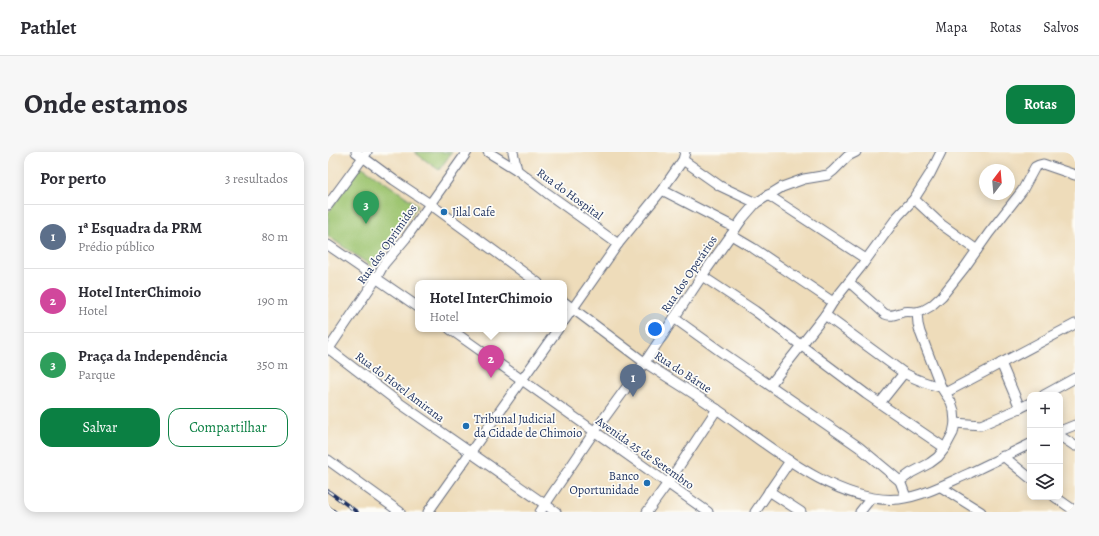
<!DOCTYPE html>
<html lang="pt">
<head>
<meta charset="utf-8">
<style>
  body { margin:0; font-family:Alegreya,serif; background:#f7f7f7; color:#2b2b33 }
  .controls { position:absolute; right:12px; bottom:12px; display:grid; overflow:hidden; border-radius:8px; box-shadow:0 2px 10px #0003 }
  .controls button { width:36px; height:36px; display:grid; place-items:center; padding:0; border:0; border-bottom:1px solid #e1e1e2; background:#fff; color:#2b2b33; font:20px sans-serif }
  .compass { position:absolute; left:651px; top:12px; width:36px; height:36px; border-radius:50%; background:#fff; box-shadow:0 2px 10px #0003; rotate:16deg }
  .you { position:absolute; left:327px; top:177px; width:14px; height:14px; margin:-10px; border:3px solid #fff; border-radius:50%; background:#1a73e8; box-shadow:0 0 0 6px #1a73e833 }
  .badge { display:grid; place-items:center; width:26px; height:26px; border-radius:50%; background:#0b8043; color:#fff; font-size:13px; font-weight:700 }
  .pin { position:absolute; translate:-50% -33px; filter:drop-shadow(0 1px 2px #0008) }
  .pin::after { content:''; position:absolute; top:21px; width:14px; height:12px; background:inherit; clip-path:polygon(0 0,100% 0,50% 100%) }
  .popup { position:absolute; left:87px; top:128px; width:152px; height:52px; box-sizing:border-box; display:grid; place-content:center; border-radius:8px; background:#fff; filter:drop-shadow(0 1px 3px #0005); font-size:13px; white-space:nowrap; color:#7c7c81 }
  .popup b { font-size:15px; color:#2b2b33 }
  .popup::after { content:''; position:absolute; left:50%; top:100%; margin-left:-8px; border:8px solid transparent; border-top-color:#fff }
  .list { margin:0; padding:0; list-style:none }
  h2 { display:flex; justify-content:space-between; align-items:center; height:52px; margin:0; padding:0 16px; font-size:17px }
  h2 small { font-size:13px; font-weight:400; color:#7c7c81 }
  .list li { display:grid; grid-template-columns:26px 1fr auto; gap:12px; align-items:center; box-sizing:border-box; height:64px; padding:0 16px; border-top:1px solid #e1e1e2 }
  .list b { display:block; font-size:15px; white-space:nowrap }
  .list p { margin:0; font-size:13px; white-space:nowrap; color:#7c7c81 }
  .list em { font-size:13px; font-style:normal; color:#7c7c81 }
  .actions { display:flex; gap:8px; padding:12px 16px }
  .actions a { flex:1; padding:9px 0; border:1px solid #0b8043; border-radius:12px; text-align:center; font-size:14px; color:#0b8043 }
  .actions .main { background:#0b8043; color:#fff }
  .icon { flex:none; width:22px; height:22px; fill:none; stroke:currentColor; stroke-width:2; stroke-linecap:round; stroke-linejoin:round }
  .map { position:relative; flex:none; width:747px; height:360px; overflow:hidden; border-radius:12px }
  header { display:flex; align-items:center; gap:24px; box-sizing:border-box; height:56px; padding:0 20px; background:#fff; border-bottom:1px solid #e1e1e2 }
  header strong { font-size:19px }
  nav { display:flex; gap:22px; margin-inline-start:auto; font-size:14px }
  .intro { display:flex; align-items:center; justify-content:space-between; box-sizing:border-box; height:96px; padding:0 24px }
  h1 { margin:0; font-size:28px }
  .button { padding:10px 18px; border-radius:12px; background:#0b8043; color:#fff; font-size:14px; font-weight:700 }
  main { display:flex; gap:24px; padding:0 24px }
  aside { flex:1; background:#fff; border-radius:12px; box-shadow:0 2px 10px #0003 }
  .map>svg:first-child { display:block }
  .green { fill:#9dc470; stroke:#5c7a67 }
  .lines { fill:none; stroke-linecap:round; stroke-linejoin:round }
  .minor-casing { stroke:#656c7e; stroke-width:11 }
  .minor { stroke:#fff; stroke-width:9 }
  .rail-casing { stroke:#1b2f5e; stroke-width:3.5 }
  .rail { stroke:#fdfcf7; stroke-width:2; stroke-dasharray:6; stroke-linecap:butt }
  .poi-dot { fill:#1f6fb2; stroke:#fdfcf7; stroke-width:1.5 }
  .labels { text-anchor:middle; stroke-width:3.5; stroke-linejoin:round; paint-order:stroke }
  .street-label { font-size:12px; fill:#1b2f5e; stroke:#fdfcf7 }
  .poi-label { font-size:12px; fill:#1b2f5e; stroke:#fdfcf7; text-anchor:start }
</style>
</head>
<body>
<header>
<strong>Pathlet</strong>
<nav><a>Mapa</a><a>Rotas</a><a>Salvos</a></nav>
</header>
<div class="intro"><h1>Onde estamos</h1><a class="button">Rotas</a></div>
<main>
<aside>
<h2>Por perto<small>3 resultados</small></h2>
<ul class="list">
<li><span class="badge" style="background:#5c6f8a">1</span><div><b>1ª Esquadra da PRM</b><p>Prédio público</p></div><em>80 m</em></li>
<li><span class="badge" style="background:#d1479c">2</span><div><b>Hotel InterChimoio</b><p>Hotel</p></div><em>190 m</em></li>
<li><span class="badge" style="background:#2e9e5b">3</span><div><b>Praça da Independência</b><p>Parque</p></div><em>350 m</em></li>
</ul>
<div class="actions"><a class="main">Salvar</a><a>Compartilhar</a></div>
</aside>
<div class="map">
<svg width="747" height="360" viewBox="0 0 747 360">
  <rect width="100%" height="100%" fill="#fdfcf7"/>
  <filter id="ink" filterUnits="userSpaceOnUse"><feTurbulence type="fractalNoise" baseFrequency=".025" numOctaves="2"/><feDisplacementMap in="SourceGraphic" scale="8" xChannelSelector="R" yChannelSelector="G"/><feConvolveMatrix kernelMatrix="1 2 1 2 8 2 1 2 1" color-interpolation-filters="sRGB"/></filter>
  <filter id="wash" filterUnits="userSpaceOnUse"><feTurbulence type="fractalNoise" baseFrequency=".012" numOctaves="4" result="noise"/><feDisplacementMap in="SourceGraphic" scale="16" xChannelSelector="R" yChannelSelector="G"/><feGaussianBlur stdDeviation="0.9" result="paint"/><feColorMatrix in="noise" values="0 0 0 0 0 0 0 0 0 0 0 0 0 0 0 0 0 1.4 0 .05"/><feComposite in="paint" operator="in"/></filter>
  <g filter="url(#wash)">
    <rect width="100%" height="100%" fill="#eedcba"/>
    <!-- green -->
    <g class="green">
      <polygon points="86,0 124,0 111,18"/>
      <polygon points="33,14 90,53 46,116 0,84 0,61"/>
    </g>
  </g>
  <g filter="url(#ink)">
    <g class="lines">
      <!-- minor casing -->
      <g class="minor-casing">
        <g id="minor">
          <polyline points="28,0 66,28 102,52 210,131"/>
          <polyline points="160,0 189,18 219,41 290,92"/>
          <polyline points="185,0 189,18"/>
          <polyline points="355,8 392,34 428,51"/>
          <polyline points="334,38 408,76"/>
          <polyline points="440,43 538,107"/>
          <polyline points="586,47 614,73 649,98"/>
          <polyline points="0,53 39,0"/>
          <polyline points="403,83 425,96 505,150"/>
          <polyline points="0,93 90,155"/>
          <polyline points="374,124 427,159 538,242 617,296"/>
          <path d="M521,130L557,162C564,165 568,162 575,160C579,159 584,160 589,160"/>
          <path d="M236,150C263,170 289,190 316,210C340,226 366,241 390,258C439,292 508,353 571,347C596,344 619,331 642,321C662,311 682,302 702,292"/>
          <path d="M497,163L576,221C589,228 599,232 613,235"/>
          <polyline points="346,166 392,199 531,295 572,329 578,345"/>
          <polyline points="236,169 290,92 334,38 355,8 357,0"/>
          <polyline points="122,177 380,360"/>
          <polyline points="1,197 70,250 228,360"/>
          <polyline points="0,198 48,127 56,112 78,86 139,0"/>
          <polyline points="673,211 692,256"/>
          <polyline points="442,233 497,163 505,150 532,116 570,64 586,47 602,22 613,0"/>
          <polyline points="617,241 747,172"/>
          <polyline points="716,243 747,226"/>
          <polyline points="552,251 576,221"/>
          <polyline points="627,271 653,273 692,256 702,251"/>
          <polyline points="732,279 747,273"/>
          <polyline points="732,284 747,294"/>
          <polyline points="675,304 702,326"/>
          <polyline points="0,308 72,360"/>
          <polyline points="572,329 583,321 602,311 610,305 617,296 625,281 627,271 626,259 623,250 613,235 592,180 590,172 589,160 596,158 603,154 614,144 637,115 661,81 694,39 707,15 711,13 715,12 747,23"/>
          <polyline points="613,335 653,360"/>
          <polyline points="441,339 473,360"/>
          <polyline points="727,345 747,359"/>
          <polyline points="100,360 230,177"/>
          <polyline points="212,360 266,280 317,210 374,124 403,83 415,66 428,51 454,35 476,27 500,23 505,19 520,4 528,0"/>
          <polyline points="319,360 340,331 389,257"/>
          <polyline points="427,360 462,309"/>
          <polyline points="532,360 543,346"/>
        </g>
      </g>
      <!-- minor -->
      <use href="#minor" class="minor"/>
      <!-- rail casing -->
      <g class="rail-casing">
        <g id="rail">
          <polyline points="0,339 29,360"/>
          <polyline points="0,355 7,360"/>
        </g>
      </g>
      <!-- rail -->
      <use href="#rail" class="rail"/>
    </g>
  </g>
  <!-- markers -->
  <g class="poi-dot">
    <circle cx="116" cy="60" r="4"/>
    <circle cx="138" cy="274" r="4"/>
    <circle cx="319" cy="331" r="4"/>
  </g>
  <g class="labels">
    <!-- street labels -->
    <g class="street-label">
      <text transform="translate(242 42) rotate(36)" y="4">Rua do Hospital</text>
      <text transform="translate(59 92) rotate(-55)" y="4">Rua dos Oprimidos</text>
      <text transform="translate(361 122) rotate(-56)" y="4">Rua dos Operários</text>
      <text transform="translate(355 220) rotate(33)" y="4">Rua do Bárue</text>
      <text transform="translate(72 235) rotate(37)" y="4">Rua do Hotel Amirana</text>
      <text transform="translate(317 301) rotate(35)" y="4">Avenida 25 de Setembro</text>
    </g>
    <!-- poi labels -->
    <g class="poi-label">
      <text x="124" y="64">Jilal Cafe</text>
      <text x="146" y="271">Tribunal Judicial<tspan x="146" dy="14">da Cidade de Chimoio</tspan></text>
      <text x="311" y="328" text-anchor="end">Banco<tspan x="311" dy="14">Oportunidade</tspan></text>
    </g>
  </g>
</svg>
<div class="controls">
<button>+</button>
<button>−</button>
<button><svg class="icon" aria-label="layers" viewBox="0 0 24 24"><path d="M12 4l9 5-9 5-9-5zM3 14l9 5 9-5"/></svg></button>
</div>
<svg class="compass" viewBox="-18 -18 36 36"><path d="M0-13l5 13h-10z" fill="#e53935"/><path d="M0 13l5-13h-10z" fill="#7c7c81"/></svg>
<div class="you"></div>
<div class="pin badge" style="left:305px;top:245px;background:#5c6f8a">1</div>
<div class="pin badge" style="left:163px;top:226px;background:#d1479c">2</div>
<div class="popup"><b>Hotel InterChimoio</b>Hotel</div>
<div class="pin badge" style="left:38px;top:72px;background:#2e9e5b">3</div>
</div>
</main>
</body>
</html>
